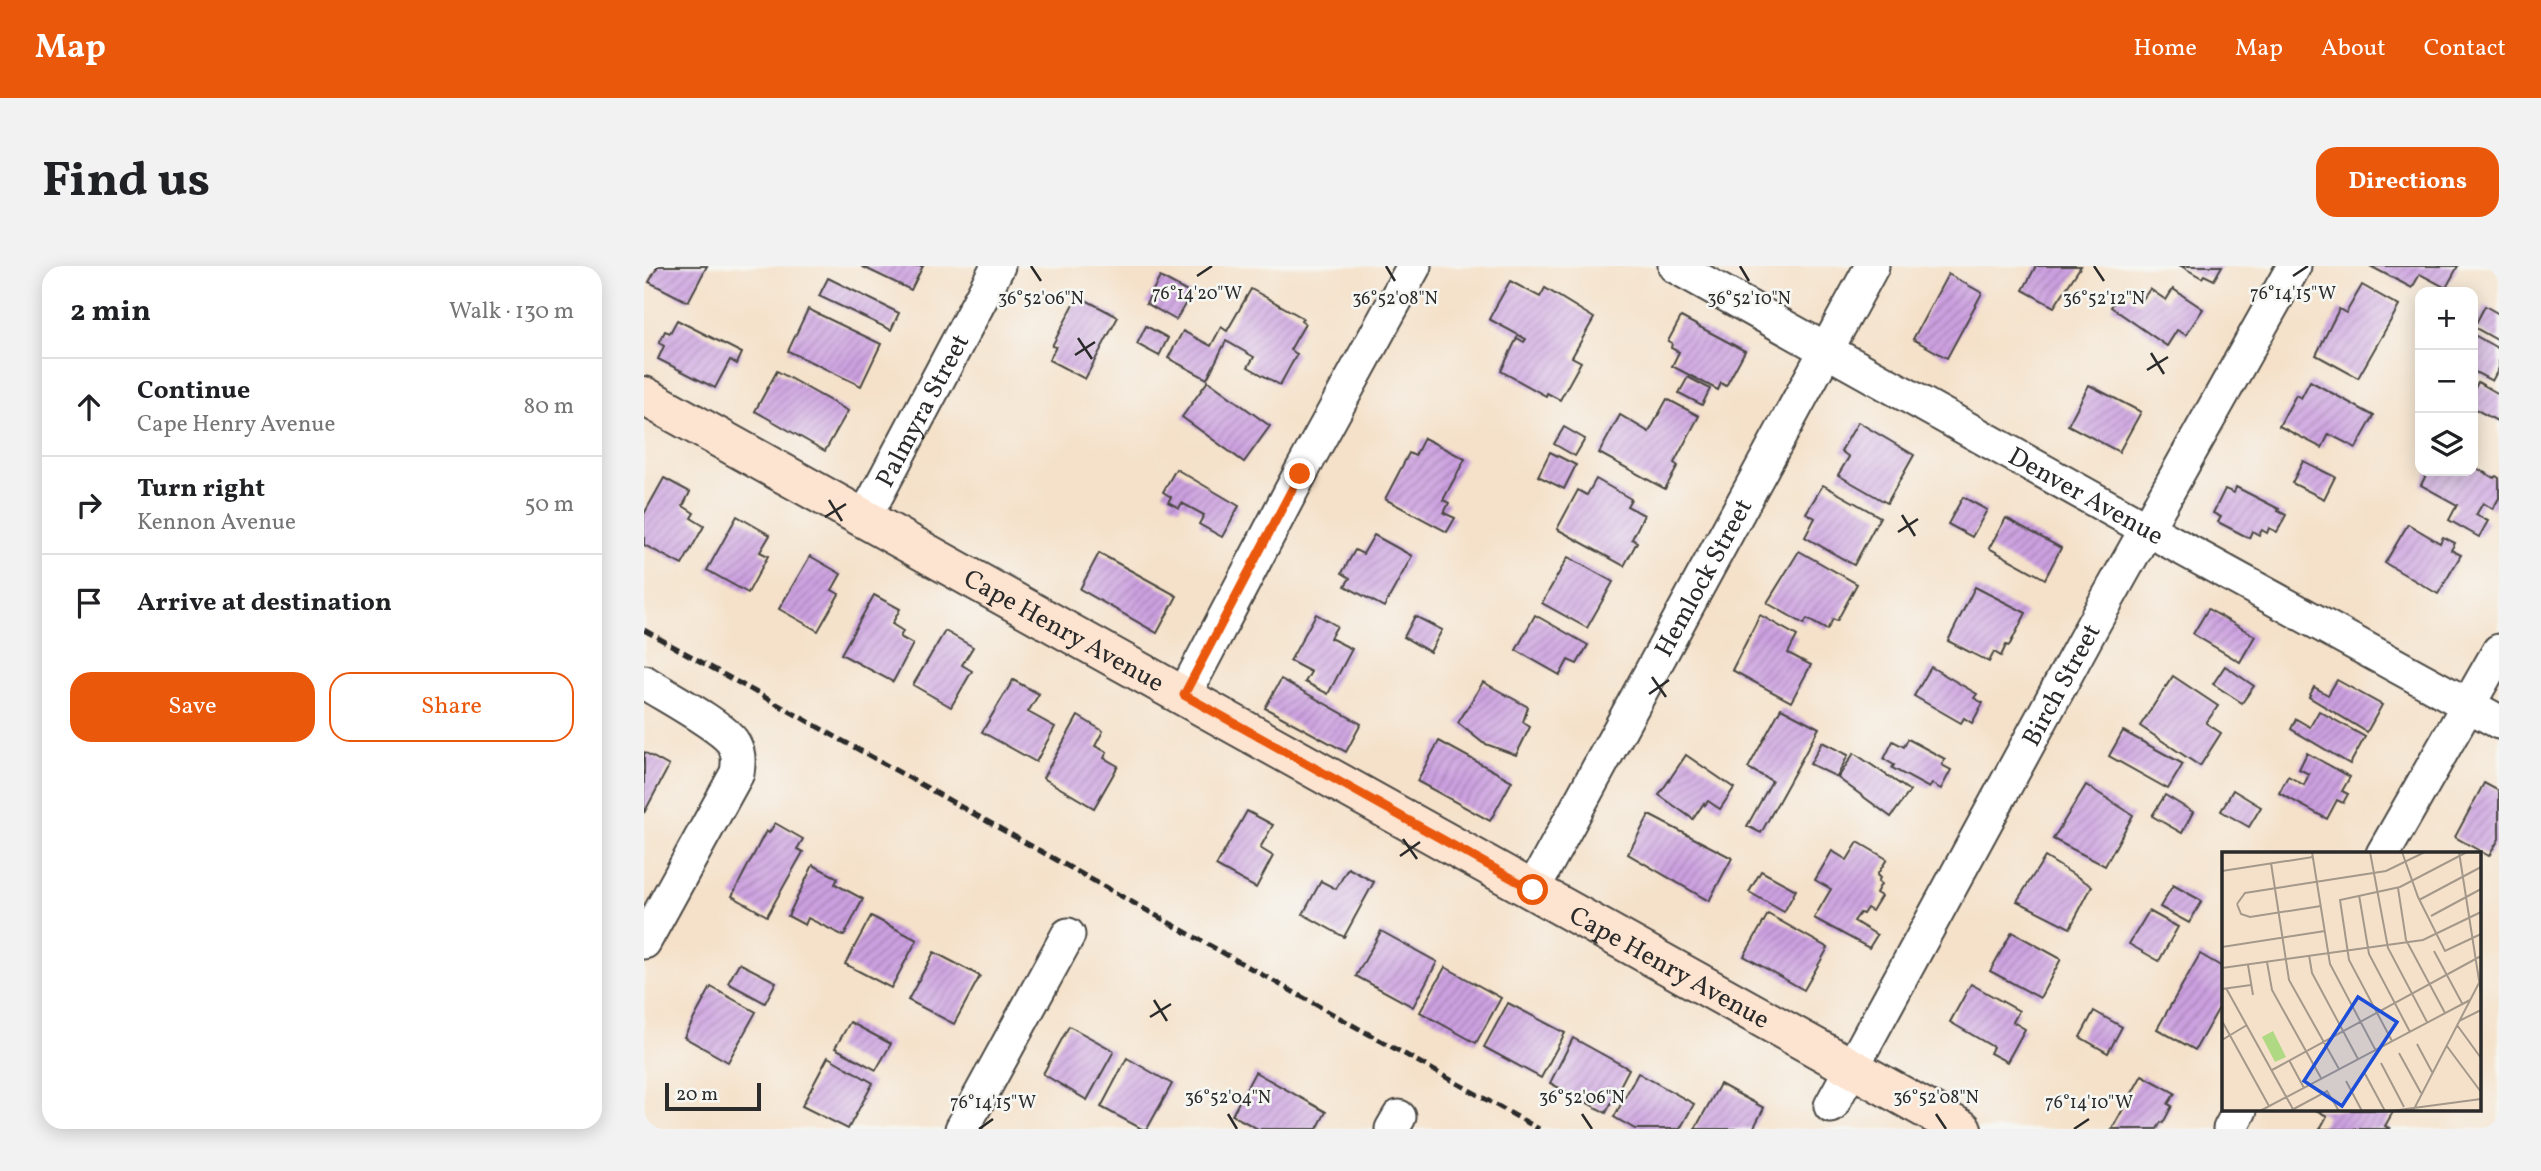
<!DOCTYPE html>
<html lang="en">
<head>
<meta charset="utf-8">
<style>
  body { margin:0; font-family:Vollkorn,serif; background:#f2f2f2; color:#202124 }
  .controls { position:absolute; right:21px; top:21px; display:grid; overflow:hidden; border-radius:14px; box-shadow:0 4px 18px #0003 }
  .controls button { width:63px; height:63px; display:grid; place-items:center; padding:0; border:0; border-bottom:2px solid #e0e0e0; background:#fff; color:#202124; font:35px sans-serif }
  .scale { position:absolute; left:21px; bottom:18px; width:96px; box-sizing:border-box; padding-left:7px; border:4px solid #2b2b2b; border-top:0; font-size:19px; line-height:24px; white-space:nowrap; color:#2b2b2b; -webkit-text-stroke:5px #f6f6f2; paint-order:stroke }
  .stop { position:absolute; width:21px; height:21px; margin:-16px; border:5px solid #ea580c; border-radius:50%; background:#fff }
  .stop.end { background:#ea580c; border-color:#fff; box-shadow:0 2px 7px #0008 }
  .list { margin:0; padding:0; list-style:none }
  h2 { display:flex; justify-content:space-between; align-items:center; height:91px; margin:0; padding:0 28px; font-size:30px }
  h2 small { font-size:23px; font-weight:400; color:#757577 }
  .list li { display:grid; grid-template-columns:46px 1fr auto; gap:21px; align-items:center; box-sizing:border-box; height:98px; padding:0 28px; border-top:2px solid #e0e0e0 }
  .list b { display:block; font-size:26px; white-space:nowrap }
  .list p { margin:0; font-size:23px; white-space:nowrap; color:#757577 }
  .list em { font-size:23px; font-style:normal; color:#757577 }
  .actions { display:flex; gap:14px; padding:21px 28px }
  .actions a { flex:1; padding:16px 0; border:2px solid #ea580c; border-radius:21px; text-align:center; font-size:24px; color:#ea580c }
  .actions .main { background:#ea580c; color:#fff }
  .icon { flex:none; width:38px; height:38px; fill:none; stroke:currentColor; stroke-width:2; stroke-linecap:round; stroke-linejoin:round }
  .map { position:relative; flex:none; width:1855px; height:863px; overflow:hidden; border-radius:21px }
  header { display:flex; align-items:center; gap:42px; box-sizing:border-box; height:98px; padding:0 35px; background:#ea580c; color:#fff }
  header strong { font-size:33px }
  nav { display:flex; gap:38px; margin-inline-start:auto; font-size:24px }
  .intro { display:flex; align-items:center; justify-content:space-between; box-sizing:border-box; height:168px; padding:0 42px }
  h1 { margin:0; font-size:49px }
  .button { padding:18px 32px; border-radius:21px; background:#ea580c; color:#fff; font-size:24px; font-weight:700 }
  main { display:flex; gap:42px; padding:0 42px }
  aside { flex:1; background:#fff; border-radius:21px; box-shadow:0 4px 18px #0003 }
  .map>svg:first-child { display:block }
  .building { fill:url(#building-hatch) }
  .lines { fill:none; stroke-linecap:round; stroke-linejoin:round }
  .street-casing { stroke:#494643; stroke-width:37 }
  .secondary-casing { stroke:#494643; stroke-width:42 }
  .street { stroke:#fff; stroke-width:33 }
  .secondary { stroke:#fde4d0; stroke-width:38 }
  .rail { stroke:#2b2b2b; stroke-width:5; stroke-dasharray:10 5; stroke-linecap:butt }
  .route { stroke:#ea580c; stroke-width:9 }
  .ticks { fill:none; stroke:#2b2b2b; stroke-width:2.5 }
  .labels { text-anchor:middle; stroke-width:5; stroke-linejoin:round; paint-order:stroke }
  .street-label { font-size:26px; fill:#2b2b2b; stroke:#f6f6f2 }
  .inset-road { fill:none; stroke:#a4988a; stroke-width:2 }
  .view { fill:#1d4ed8; fill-opacity:0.15; stroke:#1d4ed8; stroke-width:3.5 }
  .inset-edge { fill:none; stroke:#2b2b2b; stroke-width:3.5 }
  .ticks-label { font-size:18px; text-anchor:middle; fill:#2b2b2b; stroke:#f6f6f2; stroke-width:5; stroke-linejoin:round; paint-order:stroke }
</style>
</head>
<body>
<header>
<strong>Map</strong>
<nav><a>Home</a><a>Map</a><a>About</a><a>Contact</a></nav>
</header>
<div class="intro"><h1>Find us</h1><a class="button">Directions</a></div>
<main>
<aside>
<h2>2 min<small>Walk · 130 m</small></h2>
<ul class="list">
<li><svg class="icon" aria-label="ahead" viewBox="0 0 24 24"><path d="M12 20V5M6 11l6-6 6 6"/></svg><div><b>Continue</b><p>Cape Henry Avenue</p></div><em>80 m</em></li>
<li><svg class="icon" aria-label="right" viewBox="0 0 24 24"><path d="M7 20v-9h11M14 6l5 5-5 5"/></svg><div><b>Turn right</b><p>Kennon Avenue</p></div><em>50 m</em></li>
<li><svg class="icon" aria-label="arrive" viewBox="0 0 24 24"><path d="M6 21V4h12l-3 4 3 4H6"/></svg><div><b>Arrive at destination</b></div></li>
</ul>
<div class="actions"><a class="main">Save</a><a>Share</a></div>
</aside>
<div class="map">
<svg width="1855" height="863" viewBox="0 0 1855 863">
  <defs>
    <pattern id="building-hatch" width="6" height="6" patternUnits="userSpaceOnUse" patternTransform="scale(1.75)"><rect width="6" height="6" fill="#cca0e0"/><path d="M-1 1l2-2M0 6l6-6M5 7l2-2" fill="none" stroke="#a683b6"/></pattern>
  </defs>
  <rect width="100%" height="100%" fill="#f6f6f2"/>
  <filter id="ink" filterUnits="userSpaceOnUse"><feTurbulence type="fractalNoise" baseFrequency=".0143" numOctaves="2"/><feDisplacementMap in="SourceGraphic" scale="14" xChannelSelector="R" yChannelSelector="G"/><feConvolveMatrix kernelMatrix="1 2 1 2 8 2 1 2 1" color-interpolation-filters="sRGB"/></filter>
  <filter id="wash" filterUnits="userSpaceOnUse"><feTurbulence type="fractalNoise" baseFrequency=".00686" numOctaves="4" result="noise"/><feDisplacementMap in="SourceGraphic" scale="28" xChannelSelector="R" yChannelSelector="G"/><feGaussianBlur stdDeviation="1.57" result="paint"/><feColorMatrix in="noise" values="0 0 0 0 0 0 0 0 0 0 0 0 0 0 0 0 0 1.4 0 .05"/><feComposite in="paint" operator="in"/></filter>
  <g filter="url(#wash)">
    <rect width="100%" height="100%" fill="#f5e1c9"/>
    <g id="blocks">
      <!-- building -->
      <g class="building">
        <polygon points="9,0 63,0 44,36 5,16 13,2"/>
        <polygon points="217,0 279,0 267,24"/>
        <polygon points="1392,0 1437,0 1410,41 1379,24"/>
        <polygon points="1537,0 1578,0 1570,14 1560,9 1558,12"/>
        <polygon points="1726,0 1814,0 1802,22 1776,8 1768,22"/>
        <polygon points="1304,8 1338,27 1303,92 1269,73"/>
        <polygon points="516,11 547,28 532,54 502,37"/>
        <polygon points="184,12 255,47 247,64 175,30"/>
        <polygon points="866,15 896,31 901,22 950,52 928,91 937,96 916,134 903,127 902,130 857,105 873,72 880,76 882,73 845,53"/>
        <polygon points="1718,19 1755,40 1714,112 1672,89 1695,43 1702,47"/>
        <polygon points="607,23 659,52 657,55 661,58 646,84 653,88 636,119 604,101 610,91 582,75 563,113 524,92 539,65 567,80 577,61 583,65"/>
        <polygon points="1506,23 1522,34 1529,23 1559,43 1542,69 1533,64 1523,80 1467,41 1478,25 1496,37"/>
        <polygon points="434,30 474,51 441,113 405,94 412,81 408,80"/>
        <polygon points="1841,40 1855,48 1855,75 1830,61"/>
        <polygon points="164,43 237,78 217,120 144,85"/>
        <polygon points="1037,51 1101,85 1082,120 1077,117 1074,124 1028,100 1035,86 1027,82 1028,77 1024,75"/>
        <polygon points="33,54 98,87 93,98 86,94 71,122 14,93 20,80 15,77 21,65 26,67"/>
        <polygon points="502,60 524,72 515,90 493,78"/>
        <polygon points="1832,70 1855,83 1855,102 1848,115 1829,105 1829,72"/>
        <polygon points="133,105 204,145 181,185 111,145"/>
        <polygon points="1044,111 1066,123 1058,139 1035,127"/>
        <polygon points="564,115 626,160 600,196 538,151"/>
        <polygon points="1666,115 1730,150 1712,182 1685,168 1678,182 1635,160 1652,129 1657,132"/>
        <polygon points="1834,116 1855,128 1855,156 1829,142 1829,126"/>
        <polygon points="1445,119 1497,146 1475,186 1424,159"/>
        <polygon points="1023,133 1055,150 1030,197 1034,200 1021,223 955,187 976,149 1005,166"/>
        <polygon points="1214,156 1270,189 1243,237 1194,209 1205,191 1197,185"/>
        <polygon points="920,161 941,173 931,190 910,178"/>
        <polygon points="780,172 821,193 799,234 805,237 800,247 811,252 803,266 741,233 765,187 771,190"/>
        <polygon points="906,186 932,199 920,223 894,210"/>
        <polygon points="1659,195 1691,211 1680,233 1648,217"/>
        <polygon points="1829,200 1850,212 1852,210 1855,212 1855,232 1849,243 1839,237 1832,249 1844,255 1835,271 1805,254 1813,239 1777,219 1784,205 1829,205"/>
        <polygon points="532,203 595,240 578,271 555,258 560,249 538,237 535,242 524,236 527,231 519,226"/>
        <polygon points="20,212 46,226 39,240 50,247 47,252 60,260 38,299 0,279 0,248"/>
        <polygon points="952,213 987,233 983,240 1000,249 988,273 993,276 980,300 913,263 934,224 943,229"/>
        <polygon points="1179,219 1236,251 1210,299 1161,271 1171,252 1162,247"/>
        <polygon points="1592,221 1635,243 1634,245 1642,249 1633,266 1625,262 1623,267 1618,264 1615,269 1608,265 1605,272 1574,256 1577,251 1569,247 1581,223 1590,227"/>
        <polygon points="1319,231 1343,244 1328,271 1304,258"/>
        <polygon points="93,250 126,269 116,286 124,290 104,327 63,304"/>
        <polygon points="1362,252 1417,282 1401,313 1345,282"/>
        <polygon points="1764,258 1796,277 1799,271 1811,277 1807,284 1817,289 1794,328 1741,297"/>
        <polygon points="730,269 768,290 740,341 701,320 706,312 698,307 711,284 719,288"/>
        <polygon points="1155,285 1213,318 1193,355 1189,353 1183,364 1163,353 1160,358 1123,337"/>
        <polygon points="455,287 533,330 513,367 436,323"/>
        <polygon points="166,290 197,308 188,324 195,328 174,365 135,343"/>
        <polygon points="924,291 969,316 943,362 898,337"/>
        <polygon points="1331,321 1382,347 1365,380 1362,379 1357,390 1350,386 1345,396 1304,375"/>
        <polygon points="230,329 256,343 248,358 259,365 256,371 269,378 249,416 197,388"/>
        <polygon points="1564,343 1611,370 1596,396 1549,368"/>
        <polygon points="672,348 693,360 686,372 708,383 684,428 661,416 667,406 646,395"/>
        <polygon points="891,349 944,379 933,398 924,394 916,409 872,384"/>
        <polygon points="1116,349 1153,370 1144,387 1167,399 1147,436 1088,404"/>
        <polygon points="771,350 798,364 786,386 760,371"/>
        <polygon points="301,365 329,381 318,399 328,405 307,441 269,419"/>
        <polygon points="1581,400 1610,420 1598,437 1569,418"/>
        <polygon points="1287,401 1333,428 1330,432 1339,437 1328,457 1320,452 1317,457 1270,430"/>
        <polygon points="1529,410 1574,440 1562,457 1577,467 1556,500 1496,460"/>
        <polygon points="637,413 717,458 702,486 621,442"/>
        <polygon points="369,414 395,428 384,446 411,461 392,496 338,466"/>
        <polygon points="1693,414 1738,439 1723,466 1665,431 1670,421 1684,429"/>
        <polygon points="839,416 884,441 879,456 886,461 872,489 839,477 814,457"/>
        <polygon points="1137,442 1175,462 1117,567 1103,560 1128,515 1104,502"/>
        <polygon points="1675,445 1721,471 1706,498 1647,463 1652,453 1666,461"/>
        <polygon points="434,450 459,465 451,480 463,486 460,492 474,500 450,542 399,512"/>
        <polygon points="1479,465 1539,498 1524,523 1465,490"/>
        <polygon points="1264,473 1301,493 1298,499 1307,504 1297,523 1288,518 1285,522 1248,502 1250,499 1240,493 1249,475 1260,481"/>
        <polygon points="795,475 868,515 846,555 773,515"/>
        <polygon points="1178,476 1204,489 1193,511 1166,498"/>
        <polygon points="0,486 25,500 0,547"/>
        <polygon points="1210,487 1266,525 1247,551 1194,512"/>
        <polygon points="1663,487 1706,511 1698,525 1704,528 1699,537 1693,534 1683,553 1635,527 1644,510 1660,519 1665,508 1655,503"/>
        <polygon points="1042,489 1090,522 1076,543 1064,535 1061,539 1060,537 1049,553 1015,529"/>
        <polygon points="1840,517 1855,525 1855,573 1845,590 1811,571"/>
        <polygon points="1442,519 1489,549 1461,600 1409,573"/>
        <polygon points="1589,524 1617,541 1605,561 1577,545"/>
        <polygon points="1521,529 1549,546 1538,567 1508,550"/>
        <polygon points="603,545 629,559 616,582 629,590 612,622 572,600"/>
        <polygon points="1005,549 1088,592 1065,635 984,588"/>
        <polygon points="131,557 159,573 153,583 159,586 123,650 88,630 122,565 125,567"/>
        <polygon points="1214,576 1243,593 1233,609 1236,612 1234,616 1237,618 1232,627 1237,630 1228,645 1223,642 1219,648 1216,647 1210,655 1233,669 1225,682 1170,652 1187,623 1171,614 1188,585 1203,594"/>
        <polygon points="1401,591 1448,620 1426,662 1373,635"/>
        <polygon points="169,599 194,612 191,618 219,633 200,670 164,652 161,659 144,650"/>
        <polygon points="704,602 730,616 700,671 659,648 677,615 692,623"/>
        <polygon points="1117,605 1152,624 1140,646 1105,626"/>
        <polygon points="1529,619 1558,635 1545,657 1516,641"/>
        <polygon points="1505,645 1534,661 1515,695 1485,678"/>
        <polygon points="1124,648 1184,682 1160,724 1100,690"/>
        <polygon points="227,650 273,674 247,722 201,698"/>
        <polygon points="737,665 793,696 769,741 712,710"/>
        <polygon points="1368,666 1417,693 1396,732 1346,705"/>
        <polygon points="290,686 336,710 310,758 264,734"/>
        <polygon points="1556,688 1580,702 1580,733 1551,784 1513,763"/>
        <polygon points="95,697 132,716 121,737 84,717"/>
        <polygon points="801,701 857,732 832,777 776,746"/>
        <polygon points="1327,718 1375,745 1369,756 1381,763 1363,796 1346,787 1349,781 1306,756"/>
        <polygon points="67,721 112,746 84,796 40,771"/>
        <polygon points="864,737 921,767 897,812 840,781"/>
        <polygon points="1450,745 1478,761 1464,787 1436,771"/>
        <polygon points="206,756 247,778 232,804 191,782"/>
        <polygon points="425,760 470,785 443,834 399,808"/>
        <polygon points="929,772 985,803 962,847 906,817"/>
        <polygon points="184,791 229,817 204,863 158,840"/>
        <polygon points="483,792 528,818 503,863 498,863 457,841"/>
        <polygon points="611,806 682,846 673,863 614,863 588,849"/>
        <polygon points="994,807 1050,838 1036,863 991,863 970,851"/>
        <polygon points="1498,809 1531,827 1524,838 1528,840 1519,857 1517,856 1513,863 1468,863"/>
        <polygon points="1076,818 1120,842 1109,863 1051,863"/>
        <polygon points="1672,844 1750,844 1741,860 1747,863 1676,863 1683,850"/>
      </g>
    </g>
  </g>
  <g filter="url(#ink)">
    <use href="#blocks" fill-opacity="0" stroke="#494643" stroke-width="2"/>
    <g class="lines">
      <!-- street casing -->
      <g class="street-casing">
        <g id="street">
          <path id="s1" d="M1031,0L1503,263L1855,456"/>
          <path id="s2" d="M221,251L354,0"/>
          <path d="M0,416C22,430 73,457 88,475C95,485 95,495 93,507L0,676"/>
          <polyline points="540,429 656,208 770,0"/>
          <polyline points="1739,588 1855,385"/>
          <path id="s3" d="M889,623L1228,0"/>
          <path id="s4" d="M1187,840L1451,355L1650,0"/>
          <polyline points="318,863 424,669"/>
          <polyline points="748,863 755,851"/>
          <polyline points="1586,863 1596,844"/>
        </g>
      </g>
      <!-- secondary casing -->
      <g class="secondary-casing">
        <g id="secondary">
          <path id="s5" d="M0,130L1318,863"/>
        </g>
      </g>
      <!-- street -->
      <use href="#street" class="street"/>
      <!-- secondary -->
      <use href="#secondary" class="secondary"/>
      <!-- rail -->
      <polyline class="rail" points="0,364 895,863"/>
    </g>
  </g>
  <g class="lines" filter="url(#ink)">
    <!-- route -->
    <polyline class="route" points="656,208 540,429 889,624"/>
  </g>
  <!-- ticks -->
  <path class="ticks" d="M387,0L397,15M742,0L751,15M1096,0L1105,15M1450,0L1460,15M553,10L568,0M1649,10L1664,0M434,72L448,93M1507,87L1520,108M431,89L451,76M1503,104L1524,91M185,234L198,255M1258,249L1271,270M181,251L202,238M1254,266L1274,253M1008,411L1022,431M1005,428L1025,414M759,573L773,593M756,590L776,576M510,734L523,755M506,751L527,738M584,848L593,863M938,848L948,863M1292,848L1302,863M335,863L349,853M1430,863L1445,853"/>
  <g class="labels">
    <!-- street labels -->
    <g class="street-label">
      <text dy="9" stroke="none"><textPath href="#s2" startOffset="121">Palmyra Street</textPath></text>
      <text dy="9" stroke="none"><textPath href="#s1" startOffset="471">Denver Avenue</textPath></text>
      <text dy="9" stroke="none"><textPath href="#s3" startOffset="355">Hemlock Street</textPath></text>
      <text dy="9" stroke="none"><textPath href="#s5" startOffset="481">Cape Henry Avenue</textPath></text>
      <text dy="9" stroke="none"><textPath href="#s4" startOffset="480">Birch Street</textPath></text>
      <text dy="9" stroke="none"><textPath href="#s5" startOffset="1174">Cape Henry Avenue</textPath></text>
    </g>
  </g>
  <!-- overview -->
  <g transform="translate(1578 586)">
    <rect width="259" height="259" fill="#f5e1c9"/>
    <path d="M51,179L64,205L53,210L40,185Z" fill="#b0d984"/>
    <path class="inset-road" d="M90,0L108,112L154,199M148,0L166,96L205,170M180,0L196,45L223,99L259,82M237,0L259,141M49,11L67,128L117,217M0,19L91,5M176,36L184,88L223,161M137,43L147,102L188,180M197,48L259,15M15,52L23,41L164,19L203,0M15,52L19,62L28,65L99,54M209,64L259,37M0,95L103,79M212,99L241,153M87,103L90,121L136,207M45,110L50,138L99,226M26,113L31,143M0,116L201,88L259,60M4,136L72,259M0,137L29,133M0,169L47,254M237,169L259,158M235,173L259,206M0,188L25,173M170,189L127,108L118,48L178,35L245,0M195,192L210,220M224,193L259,240M177,201L199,241M67,208L82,236M159,211L182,255M50,218L259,104M142,220L163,259M124,229L140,259M38,259L248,148M68,259L105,239L117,259M169,259L259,247M191,259L259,127"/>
    <path class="view" d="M136,145L175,170L120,254L82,229Z"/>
    <rect width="259" height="259" class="inset-edge"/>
  </g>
  <g class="ticks-label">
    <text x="1649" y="33">76°14'15"W</text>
    <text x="553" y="33">76°14'20"W</text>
    <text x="397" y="38">36°52'06"N</text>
    <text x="751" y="38">36°52'08"N</text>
    <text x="1105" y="38">36°52'10"N</text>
    <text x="1460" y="38">36°52'12"N</text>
    <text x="584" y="837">36°52'04"N</text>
    <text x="938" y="837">36°52'06"N</text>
    <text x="1292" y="837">36°52'08"N</text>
    <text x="349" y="842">76°14'15"W</text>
    <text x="1445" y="842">76°14'10"W</text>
  </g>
</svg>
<div class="controls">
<button>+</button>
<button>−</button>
<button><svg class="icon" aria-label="layers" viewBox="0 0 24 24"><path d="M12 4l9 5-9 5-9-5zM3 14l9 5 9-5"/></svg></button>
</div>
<div class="scale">20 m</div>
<div class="stop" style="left:889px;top:624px"></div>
<div class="stop end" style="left:656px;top:208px"></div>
</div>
</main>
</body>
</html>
